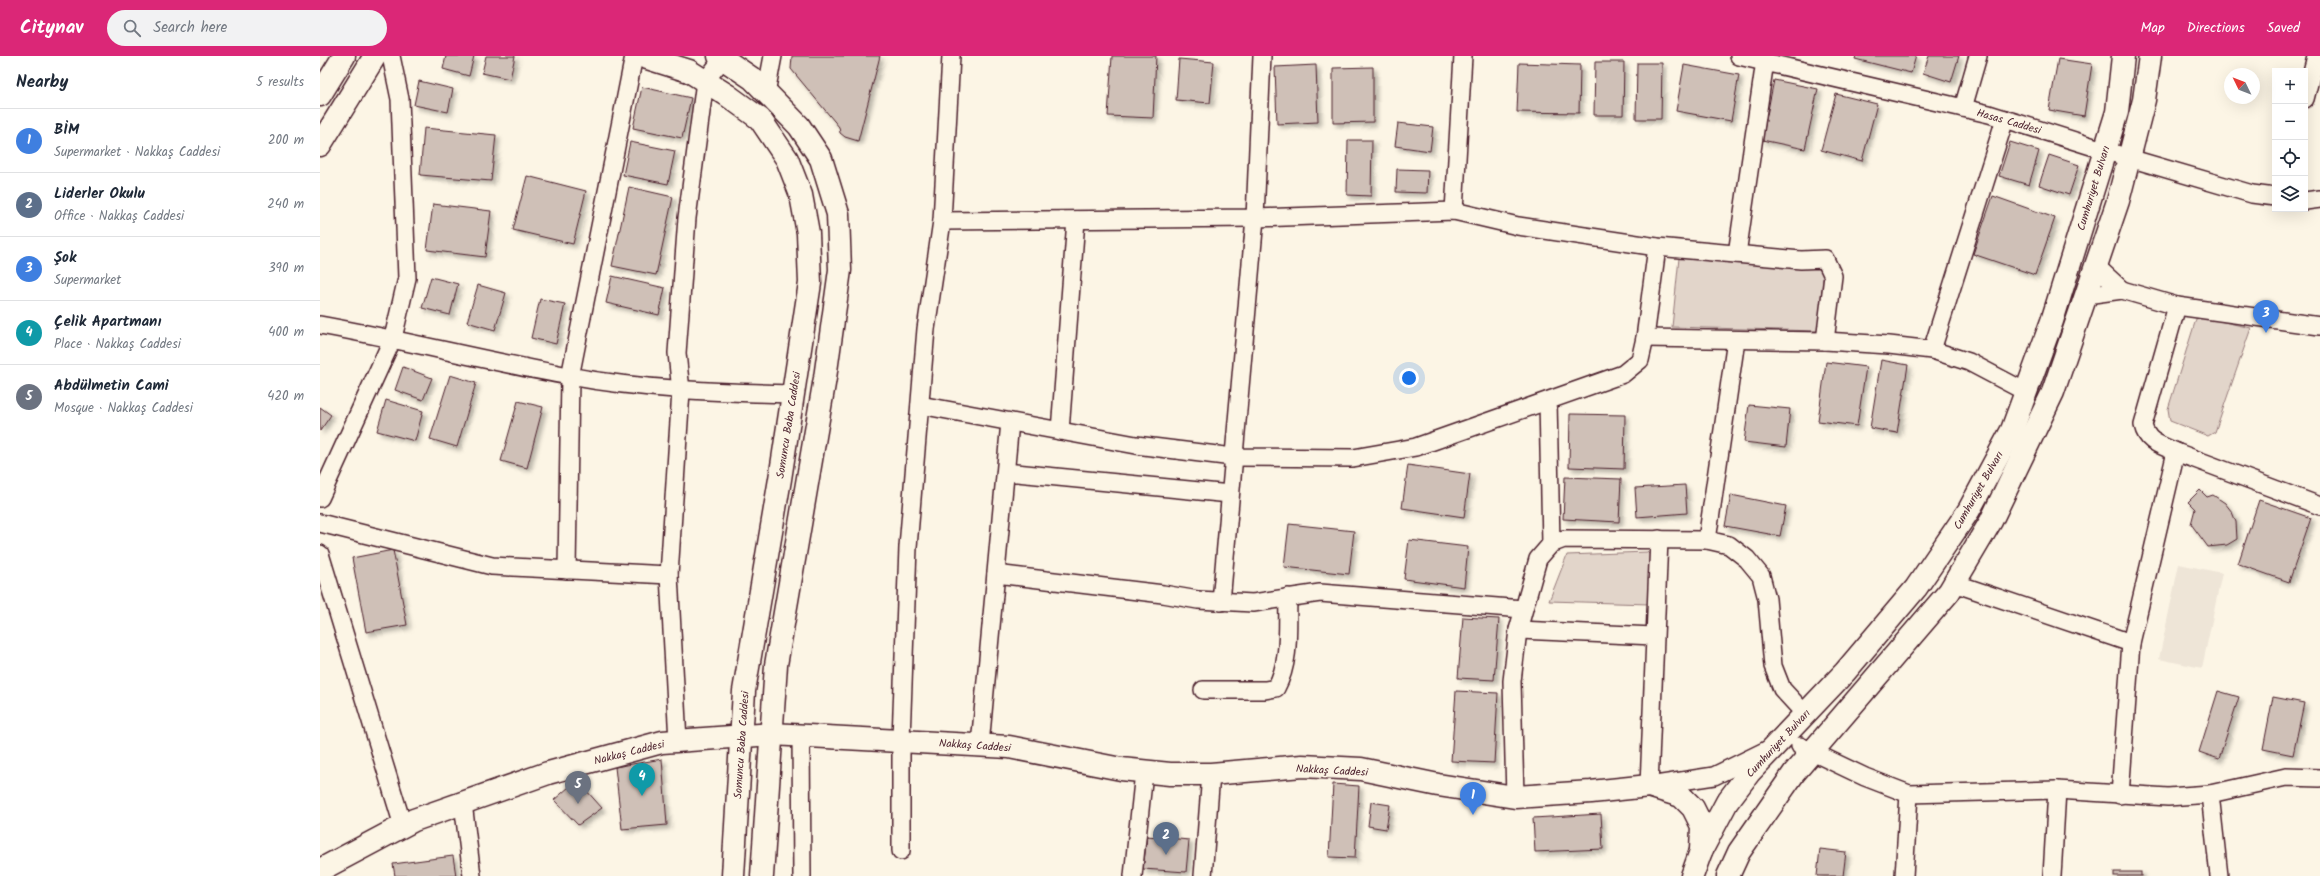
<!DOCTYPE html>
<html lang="en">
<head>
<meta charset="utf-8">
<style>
  body { margin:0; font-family:Kalam,sans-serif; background:#f2f2f3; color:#1f2937 }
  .controls { position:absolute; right:12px; top:12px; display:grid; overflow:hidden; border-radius:0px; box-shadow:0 4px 16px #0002 }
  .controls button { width:36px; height:36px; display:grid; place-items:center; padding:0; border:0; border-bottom:1px solid #e0e1e3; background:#fff; color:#1f2937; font:20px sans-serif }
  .compass { position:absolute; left:1904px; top:12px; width:36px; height:36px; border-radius:50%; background:#fff; box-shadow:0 4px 16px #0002; rotate:313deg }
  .you { position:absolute; left:1089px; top:322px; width:14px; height:14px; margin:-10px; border:3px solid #fff; border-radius:50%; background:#1a73e8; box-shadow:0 0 0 6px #1a73e833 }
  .badge { display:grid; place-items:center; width:26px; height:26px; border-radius:50%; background:#db2777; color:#fff; font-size:13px; font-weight:700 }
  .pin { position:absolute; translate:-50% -33px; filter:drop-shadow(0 1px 2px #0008) }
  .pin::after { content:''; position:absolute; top:21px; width:14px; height:12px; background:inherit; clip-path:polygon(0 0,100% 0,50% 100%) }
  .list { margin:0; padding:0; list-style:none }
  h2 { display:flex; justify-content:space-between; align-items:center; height:52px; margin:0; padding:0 16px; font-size:17px }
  h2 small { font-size:13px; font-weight:400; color:#747a83 }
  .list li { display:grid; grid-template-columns:26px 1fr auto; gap:12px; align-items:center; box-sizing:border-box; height:64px; padding:0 16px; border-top:1px solid #e0e1e3 }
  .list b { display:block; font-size:15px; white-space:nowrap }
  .list p { margin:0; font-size:13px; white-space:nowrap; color:#747a83 }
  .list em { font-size:13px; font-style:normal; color:#747a83 }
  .icon { flex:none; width:22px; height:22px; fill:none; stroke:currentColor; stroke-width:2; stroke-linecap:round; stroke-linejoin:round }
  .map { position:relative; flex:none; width:2000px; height:820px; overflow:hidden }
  header { display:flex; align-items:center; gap:24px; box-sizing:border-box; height:56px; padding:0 20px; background:#db2777; color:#fff }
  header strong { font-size:19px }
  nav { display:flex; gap:22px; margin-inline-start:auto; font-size:14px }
  .search { width:280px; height:36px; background:#f2f2f3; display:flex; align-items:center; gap:10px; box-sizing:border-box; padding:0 14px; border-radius:22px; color:#747a83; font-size:15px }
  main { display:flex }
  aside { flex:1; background:#fff }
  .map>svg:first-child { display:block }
  .built { fill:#eee5d7 }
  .green { fill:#e2d5ca; stroke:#967a7a }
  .building { fill:#cfc0b7; stroke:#4a1f2b; filter:url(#shadow) }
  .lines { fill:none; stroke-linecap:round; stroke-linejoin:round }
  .minor-casing { stroke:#4a1f2b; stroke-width:20 }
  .tertiary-casing { stroke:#4a1f2b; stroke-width:25 }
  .secondary-casing { stroke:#4a1f2b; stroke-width:25 }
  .primary-casing { stroke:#4a1f2b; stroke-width:25 }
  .minor { stroke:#fcf5e5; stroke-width:17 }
  .tertiary { stroke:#fcf5e5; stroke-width:22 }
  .secondary { stroke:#fcf5e5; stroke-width:22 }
  .primary { stroke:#fcf5e5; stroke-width:22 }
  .labels { text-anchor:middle; stroke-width:3; stroke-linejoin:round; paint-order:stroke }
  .street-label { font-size:11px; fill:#4a1f2b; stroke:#fcf5e5 }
</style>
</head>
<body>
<header>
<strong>Citynav</strong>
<div class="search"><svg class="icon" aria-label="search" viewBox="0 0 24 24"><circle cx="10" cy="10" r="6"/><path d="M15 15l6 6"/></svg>Search here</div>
<nav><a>Map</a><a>Directions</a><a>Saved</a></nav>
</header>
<main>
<aside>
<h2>Nearby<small>5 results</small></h2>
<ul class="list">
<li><span class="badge" style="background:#3f7fe0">1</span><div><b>BİM</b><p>Supermarket · Nakkaş Caddesi</p></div><em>200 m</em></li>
<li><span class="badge" style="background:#5c6f8a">2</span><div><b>Liderler Okulu</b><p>Office · Nakkaş Caddesi</p></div><em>240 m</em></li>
<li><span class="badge" style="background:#3f7fe0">3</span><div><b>Şok</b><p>Supermarket</p></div><em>390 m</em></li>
<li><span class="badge" style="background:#0f9aa8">4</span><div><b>Çelik Apartmanı</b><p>Place · Nakkaş Caddesi</p></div><em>400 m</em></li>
<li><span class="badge" style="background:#6b7280">5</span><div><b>Abdülmetin Cami</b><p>Mosque · Nakkaş Caddesi</p></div><em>420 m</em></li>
</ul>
</aside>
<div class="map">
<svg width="2000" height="820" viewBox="0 0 2000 820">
  <defs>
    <filter id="shadow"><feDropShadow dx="3.5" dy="3.5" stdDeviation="2" flood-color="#0004"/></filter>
  </defs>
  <rect width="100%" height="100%" fill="#fcf5e5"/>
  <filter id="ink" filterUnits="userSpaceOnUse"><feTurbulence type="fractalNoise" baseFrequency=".025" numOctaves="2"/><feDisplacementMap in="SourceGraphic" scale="8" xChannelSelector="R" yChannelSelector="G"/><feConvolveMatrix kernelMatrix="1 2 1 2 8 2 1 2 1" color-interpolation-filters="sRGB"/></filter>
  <g filter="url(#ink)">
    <!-- built -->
    <polygon class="built" points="1859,508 1902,517 1882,612 1839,603"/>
    <!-- green -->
    <g class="green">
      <polygon points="1359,202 1504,212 1498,275 1352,271"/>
      <polygon points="1877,260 1931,272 1895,376 1888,380 1850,365 1848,353"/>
      <polygon points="1327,496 1333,502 1329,548 1229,545 1247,499"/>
    </g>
    <!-- building -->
    <g class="building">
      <polygon points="126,0 154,0 149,20 123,13"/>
      <polygon points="166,0 195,0 190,23 162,17"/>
      <polygon points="472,0 560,0 538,85 525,81 520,77 519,71 471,13"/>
      <polygon points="792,0 836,0 833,62 788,60"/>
      <polygon points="1536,0 1596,0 1591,17 1535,3"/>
      <polygon points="1609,0 1639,0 1631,26 1603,17"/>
      <polygon points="859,3 894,6 890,47 856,44"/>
      <polygon points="1738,3 1772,8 1764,60 1729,54"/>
      <polygon points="1275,6 1304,6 1303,59 1274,59"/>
      <polygon points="1199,7 1260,9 1259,57 1197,56"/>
      <polygon points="1317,7 1342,7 1341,63 1316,63"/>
      <polygon points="996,9 998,66 957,68 955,11"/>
      <polygon points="1364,9 1419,19 1411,65 1356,55"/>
      <polygon points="1053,11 1053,66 1013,67 1013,12"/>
      <polygon points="1454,24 1498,33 1485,93 1442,84"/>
      <polygon points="99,25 133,33 128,56 94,49"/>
      <polygon points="322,31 371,42 362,82 313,72"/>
      <polygon points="1516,38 1557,48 1542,105 1501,94"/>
      <polygon points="1078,67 1113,71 1110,95 1075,90"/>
      <polygon points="104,72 176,79 171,125 100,119"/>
      <polygon points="1028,84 1052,84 1051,140 1027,139"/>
      <polygon points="310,86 355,95 348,128 303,119"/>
      <polygon points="1690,86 1719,95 1709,129 1679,120"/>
      <polygon points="1729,99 1759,109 1749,139 1719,129"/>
      <polygon points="1077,113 1108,114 1107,137 1076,136"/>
      <polygon points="207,120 266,135 253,188 193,174"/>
      <polygon points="309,131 353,141 336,219 292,210"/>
      <polygon points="1673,140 1735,162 1715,219 1653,198"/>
      <polygon points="113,148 171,155 165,201 107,194"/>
      <polygon points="292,220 345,232 339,259 286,247"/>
      <polygon points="111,221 138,228 130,259 102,252"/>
      <polygon points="158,229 186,237 175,274 147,266"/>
      <polygon points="220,243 245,248 236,288 211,282"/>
      <polygon points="1561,304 1588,309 1577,377 1550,372"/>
      <polygon points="1506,306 1546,311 1537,370 1498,365"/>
      <polygon points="83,311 112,322 103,344 75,334"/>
      <polygon points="130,319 156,327 137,391 110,383"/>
      <polygon points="66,344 103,355 95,385 57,375"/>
      <polygon points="198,345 223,351 207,412 181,405"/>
      <polygon points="1429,349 1470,353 1466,391 1424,386"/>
      <polygon points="0,351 11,359 0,375"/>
      <polygon points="1250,358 1305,359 1304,413 1249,411"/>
      <polygon points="1088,409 1150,418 1144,461 1082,452"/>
      <polygon points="1245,421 1301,423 1299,466 1243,463"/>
      <polygon points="1365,429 1367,457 1317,461 1315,432"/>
      <polygon points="1880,434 1887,441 1893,439 1905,447 1912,456 1916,466 1917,483 1907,489 1888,491 1871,468 1875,453 1868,446"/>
      <polygon points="1411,439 1466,450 1460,480 1405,470"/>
      <polygon points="1939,444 1991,462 1969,526 1918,508"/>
      <polygon points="969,468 1034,475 1029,518 964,511"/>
      <polygon points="1089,484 1148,491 1144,531 1084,523"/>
      <polygon points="73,494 87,569 46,576 32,502"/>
      <polygon points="1143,561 1179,563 1174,624 1138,622"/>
      <polygon points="1136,635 1178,637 1174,707 1131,705"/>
      <polygon points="1898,635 1919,641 1899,703 1879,696"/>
      <polygon points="1953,641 1984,647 1973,699 1943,693"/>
      <polygon points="342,703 347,769 302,773 295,711"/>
      <polygon points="257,724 282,752 258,769 234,744"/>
      <polygon points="1013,728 1039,730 1035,802 1009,801"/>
      <polygon points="1051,746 1070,749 1066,773 1048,770"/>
      <polygon points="1281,758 1283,793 1215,796 1213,762"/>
      <polygon points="827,780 869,784 866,816 823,813"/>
      <polygon points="1500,793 1526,796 1523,820 1497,820"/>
      <polygon points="133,800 136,820 75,820 73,808"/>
      <rect x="1794" y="816" width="27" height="4"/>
    </g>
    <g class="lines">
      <!-- minor casing -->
      <g class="minor-casing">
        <g id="minor">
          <polyline points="1419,0 1669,58 1809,102 1932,138 1955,141"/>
          <polyline points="446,37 453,0"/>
          <polyline points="1985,43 1996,0"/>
          <polyline points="1643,52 1658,0"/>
          <polyline points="1985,145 2000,143"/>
          <polyline points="1134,155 1143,0"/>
          <polyline points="622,165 935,162 1134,155 1198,170 1337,191 1481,204 1505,203 1513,220 1505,285"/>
          <polyline points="1417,198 1445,5"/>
          <polyline points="1776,210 1802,234"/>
          <polyline points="1766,239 1802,234 1857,250 2000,270"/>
          <path d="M1857,250L1823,369C1827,387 1841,389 1856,396L2000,450"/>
          <path d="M0,269C84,284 166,305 249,320C323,334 398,336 473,338"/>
          <polyline points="1325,282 1505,285 1569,289 1612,294 1649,306 1706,336"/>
          <polyline points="1612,294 1685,63"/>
          <polyline points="1228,345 1231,488"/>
          <polyline points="600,349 816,389 913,401 1033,402 1096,391 1303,318 1320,304 1325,282 1337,191"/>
          <polyline points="740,375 756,164"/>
          <polyline points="686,416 910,438"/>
          <polyline points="0,442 73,282 87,222 80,43 71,0"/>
          <polyline points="0,467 172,510 349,519"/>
          <polyline points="1339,483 1329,730 1394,720 1447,694"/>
          <polyline points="1387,484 1416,284"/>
          <polyline points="0,498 83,770"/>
          <polyline points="247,514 250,321 314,0"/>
          <polyline points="676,518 843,538 878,544 933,547 1000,537 1203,553"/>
          <polyline points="1634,527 1811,587"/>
          <polyline points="901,546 935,162 942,0"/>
          <polyline points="1198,574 1334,580"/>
          <path d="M883,634H945L956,632C971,605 967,570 968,541"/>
          <polyline points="481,679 482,820"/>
          <polyline points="358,685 349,519 361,335 357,297 367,162 385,25 405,0"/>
          <polyline points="660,689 690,366"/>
          <polyline points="1480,690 1545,721 1589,738 1737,734 1848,741 1890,738 1966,721 2000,722"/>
          <polyline points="1890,738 1899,820"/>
          <polyline points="1800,739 1811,587 1856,396"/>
          <polyline points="1195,741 1192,625 1198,574 1218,503 1231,488 1244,483 1387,484 1409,489 1427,503 1441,520 1447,543 1453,610 1462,633 1485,658"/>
          <polyline points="143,747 152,820"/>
          <polyline points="581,795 581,683 588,491 606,273 622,165 631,0"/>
          <polyline points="813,820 824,716"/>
          <polyline points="883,820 891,718"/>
          <polyline points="1584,820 1589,738"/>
          <polyline points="1732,820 1737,734"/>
        </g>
      </g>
      <!-- tertiary casing -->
      <g class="tertiary-casing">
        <polyline id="tertiary" points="0,814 94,764 228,717 342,686 452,678 689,691 801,713 850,718 891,718 982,710 1041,713 1118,729 1195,741 1271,736 1329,730 1361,740 1373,752 1382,770 1381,795"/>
      </g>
      <!-- secondary casing -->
      <g class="secondary-casing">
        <g id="secondary">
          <polyline points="321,0 369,15 407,39 440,63 467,103 481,139 488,177 490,227 460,423 424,635 413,820"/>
          <polyline points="399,0 433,23 479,70 501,103 518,158 520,214 505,322 456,609 442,820"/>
          <polyline points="0,39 24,0"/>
          <polyline points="0,89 55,0"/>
        </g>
      </g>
      <!-- primary casing -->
      <g class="primary-casing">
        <g id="primary">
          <polyline points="1372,820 1381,795 1407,746 1429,717 1525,616 1596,532 1649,454 1692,374 1732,265 1797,56 1803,0"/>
          <polyline points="1408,820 1419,796 1474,717 1629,536 1671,465 1733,336 1798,145 1824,44 1830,0"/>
        </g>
      </g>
      <!-- minor -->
      <use href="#minor" class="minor"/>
      <!-- tertiary -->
      <use href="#tertiary" class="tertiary"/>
      <!-- secondary -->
      <use href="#secondary" class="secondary"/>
      <!-- primary -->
      <use href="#primary" class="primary"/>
    </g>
  </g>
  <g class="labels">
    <!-- street labels -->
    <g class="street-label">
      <text transform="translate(1689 65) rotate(16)" y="4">Hasas Caddesi</text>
      <text transform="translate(1773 132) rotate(-73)" y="4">Cumhuriyet Bulvarı</text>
      <text transform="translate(468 369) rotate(-81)" y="4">Somuncu Baba Caddesi</text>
      <text transform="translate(1658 434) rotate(-60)" y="4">Cumhuriyet Bulvarı</text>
      <text transform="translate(1458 687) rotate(-47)" y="4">Cumhuriyet Bulvarı</text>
      <text transform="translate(421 689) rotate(-86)" y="4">Somuncu Baba Caddesi</text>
      <text transform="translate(655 689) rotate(4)" y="4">Nakkaş Caddesi</text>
      <text transform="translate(309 696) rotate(-14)" y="4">Nakkaş Caddesi</text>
      <text transform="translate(1012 714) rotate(3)" y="4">Nakkaş Caddesi</text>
    </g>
  </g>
</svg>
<div class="controls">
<button>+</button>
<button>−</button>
<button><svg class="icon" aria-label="locate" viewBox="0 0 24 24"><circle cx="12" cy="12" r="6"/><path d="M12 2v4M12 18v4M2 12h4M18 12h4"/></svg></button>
<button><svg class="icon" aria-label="layers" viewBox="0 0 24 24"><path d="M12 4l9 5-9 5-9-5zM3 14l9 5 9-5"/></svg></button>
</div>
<svg class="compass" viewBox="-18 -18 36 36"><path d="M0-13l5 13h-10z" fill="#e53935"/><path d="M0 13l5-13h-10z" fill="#747a83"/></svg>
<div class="you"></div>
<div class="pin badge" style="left:1153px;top:759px;background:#3f7fe0">1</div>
<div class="pin badge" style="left:846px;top:799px;background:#5c6f8a">2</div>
<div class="pin badge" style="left:1946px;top:277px;background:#3f7fe0">3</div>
<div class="pin badge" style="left:322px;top:740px;background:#0f9aa8">4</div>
<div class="pin badge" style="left:258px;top:748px;background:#6b7280">5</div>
</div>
</main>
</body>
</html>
